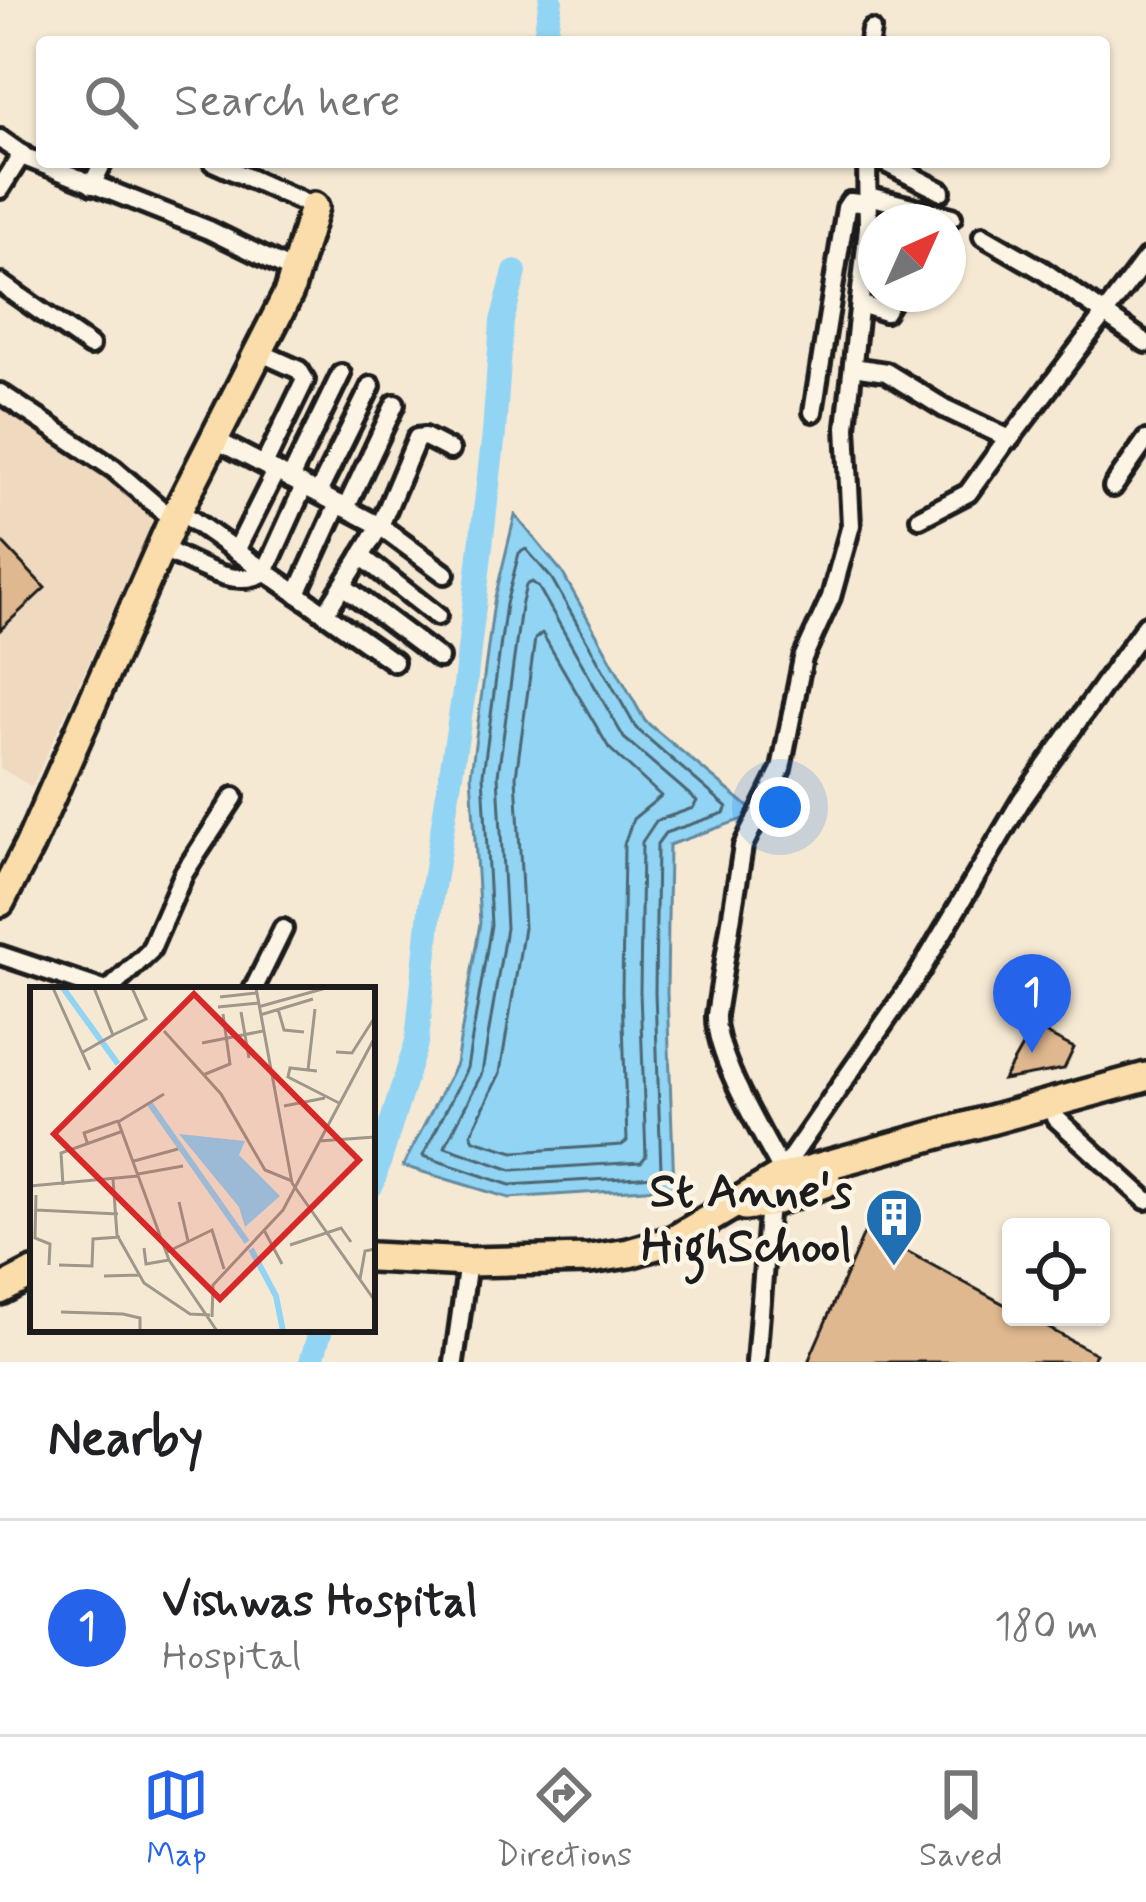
<!DOCTYPE html>
<html lang="en">
<head>
<meta charset="utf-8">
<style>
  body { margin:0; font-family:Mynerve,sans-serif; background:#f2f2f2; color:#202124 }
  .controls { position:absolute; right:36px; bottom:36px; display:grid; overflow:hidden; border-radius:12px; box-shadow:0 3px 9px #0004 }
  .controls button { width:108px; height:108px; display:grid; place-items:center; padding:0; border:0; border-bottom:3px solid #e0e0e0; background:#fff; color:#202124; font:60px sans-serif }
  .compass { position:absolute; left:858px; top:204px; width:108px; height:108px; border-radius:50%; background:#fff; box-shadow:0 3px 9px #0004; rotate:45deg }
  .you { position:absolute; left:780px; top:807px; width:42px; height:42px; margin:-30px; border:9px solid #fff; border-radius:50%; background:#1a73e8; box-shadow:0 0 0 18px #1a73e833 }
  .badge { display:grid; place-items:center; width:78px; height:78px; border-radius:50%; background:#2563eb; color:#fff; font-size:39px; font-weight:700 }
  .pin { position:absolute; translate:-50% -99px; filter:drop-shadow(0 3px 6px #0008) }
  .pin::after { content:''; position:absolute; top:63px; width:42px; height:36px; background:inherit; clip-path:polygon(0 0,100% 0,50% 100%) }
  .list { margin:0; padding:0; list-style:none }
  h2 { display:flex; justify-content:space-between; align-items:center; height:156px; margin:0; padding:0 48px; font-size:51px }
  h2 small { font-size:39px; font-weight:400; color:#757577 }
  .list li { display:grid; grid-template-columns:78px 1fr auto; gap:36px; align-items:center; box-sizing:border-box; height:216px; padding:0 48px; border-top:3px solid #e0e0e0 }
  .list b { display:block; font-size:45px; white-space:nowrap }
  .list p { margin:0; font-size:39px; white-space:nowrap; color:#757577 }
  .list em { font-size:39px; font-style:normal; color:#757577 }
  .icon { flex:none; width:66px; height:66px; fill:none; stroke:currentColor; stroke-width:2; stroke-linecap:round; stroke-linejoin:round }
  .map { position:relative; flex:none; width:1146px; height:1362px; overflow:hidden }
  .search { position:absolute; background:#fff; box-shadow:0 3px 9px #0004; left:36px; right:36px; top:36px; height:132px; display:flex; align-items:center; gap:30px; box-sizing:border-box; padding:0 42px; border-radius:12px; color:#757577; font-size:45px }
  .sheet { height:372px; background:#fff }
  nav { display:flex; justify-content:space-around; align-items:center; box-sizing:border-box; height:168px; border-top:3px solid #e0e0e0; background:#fff; font-size:33px; color:#757577 }
  nav a { display:grid; justify-items:center; gap:6px }
  nav .on { color:#2563eb }
  .map>svg:first-child { display:block }
  .built { fill:#efdac0 }
  .water { fill:#92d4f4; stroke:#638a9e; stroke-width:3 }
  .lines { fill:none; stroke-linecap:round; stroke-linejoin:round }
  .shore { stroke:#4b6672; stroke-width:3 }
  .river { stroke:#92d4f4; stroke-width:24 }
  .building { fill:#e0b890; stroke:#1c1c1c; stroke-width:3 }
  .minor-casing { stroke:#1c1c1c; stroke-width:26 }
  .primary-casing { stroke:#1c1c1c; stroke-width:36 }
  .minor { stroke:#fcf5e5; stroke-width:16 }
  .primary { stroke:#faddab; stroke-width:27 }
  .labels { text-anchor:middle; stroke-width:9; stroke-linejoin:round; paint-order:stroke }
  .poi-label { font-size:48px; font-weight:bold; fill:#1c1c1c; stroke:#fcf5e5; text-anchor:end }
  .inset-river { fill:none; stroke:#92d4f4; stroke-width:6 }
  .inset-road { fill:none; stroke:#9f978a; stroke-width:3 }
  .view { fill:#d62828; fill-opacity:0.15; stroke:#d62828; stroke-width:6 }
  .inset-edge { fill:none; stroke:#1c1c1c; stroke-width:6 }
</style>
</head>
<body>
<div class="map">
<svg width="1146" height="1362" viewBox="0 0 1146 1362">
  <rect width="100%" height="100%" fill="#f6e9d4"/>
  <filter id="ink" filterUnits="userSpaceOnUse"><feTurbulence type="fractalNoise" baseFrequency=".00833" numOctaves="2"/><feDisplacementMap in="SourceGraphic" scale="24" xChannelSelector="R" yChannelSelector="G"/><feConvolveMatrix kernelMatrix="1 2 1 2 8 2 1 2 1" color-interpolation-filters="sRGB"/></filter>
  <g filter="url(#ink)">
    <!-- built -->
    <polygon class="built" points="0,399 121,486 154,520 32,787 0,768"/>
    <!-- water -->
    <polygon class="water" points="515,515 562,572 645,721 757,814 669,845 667,992 674,1187 509,1198 403,1166 456,1064 480,923 471,774 494,602"/>
    <g class="lines">
      <!-- shore -->
      <g class="shore">
        <polygon points="526,549 552,579 636,728 727,807 724,813 665,833 657,844 655,992 661,1170 656,1176 510,1185 423,1156 467,1068 491,925 483,774 506,604 519,553"/>
        <polygon points="532,582 539,588 624,738 697,801 693,808 656,821 642,842 640,992 646,1156 641,1162 512,1170 445,1147 482,1073 506,928 498,775 521,607 526,585"/>
        <polygon points="542,633 609,748 661,796 633,819 624,844 622,993 627,1141 622,1145 514,1152 474,1140 471,1134 500,1073 524,928 516,776 535,639"/>
      </g>
      <!-- river -->
      <g class="river">
        <polyline points="544,42 551,0"/>
        <polyline points="372,1185 417,1041 431,900 465,685 494,433 502,321 515,272"/>
        <polyline points="311,1362 321,1329"/>
      </g>
    </g>
    <!-- building -->
    <g class="building">
      <polygon points="0,540 45,588 0,630"/>
      <polygon points="1033,1027 1074,1048 1064,1069 1003,1080"/>
      <polygon points="866,1229 1011,1308 1011,1317 1028,1317 1096,1354 1091,1362 808,1362"/>
    </g>
    <g class="lines">
      <!-- minor casing -->
      <g class="minor-casing">
        <g id="minor">
          <polyline points="869,42 871,30"/>
          <polyline points="0,139 27,158 209,230 295,272"/>
          <polyline points="213,162 314,207"/>
          <polyline points="884,162 941,191"/>
          <polyline points="92,185 103,162"/>
          <polyline points="0,189 22,154"/>
          <polyline points="868,196 952,217"/>
          <polyline points="983,236 1042,270 1146,343"/>
          <polyline points="0,283 90,346"/>
          <polyline points="860,304 885,312 896,294"/>
          <polyline points="259,352 299,370 305,380 264,465"/>
          <polyline points="853,367 886,372 944,408 1010,439 1146,259"/>
          <polyline points="0,393 114,469 173,520"/>
          <polyline points="813,412 846,208 850,202 868,204"/>
          <polyline points="214,439 380,526 445,574"/>
          <polyline points="290,479 341,374"/>
          <polyline points="1113,487 1146,440"/>
          <polyline points="318,493 371,386"/>
          <polyline points="346,508 395,404"/>
          <polyline points="178,510 394,662"/>
          <polyline points="920,518 968,493 1007,439"/>
          <path d="M161,548C192,561 234,591 265,572L304,486"/>
          <polyline points="236,551 276,471"/>
          <polyline points="361,556 437,616"/>
          <polyline points="343,586 439,658"/>
          <polyline points="297,594 338,504"/>
          <polyline points="325,614 380,526 417,438 425,437 450,450"/>
          <polyline points="0,955 104,990"/>
          <polyline points="109,990 150,951 184,873 234,797"/>
          <polyline points="253,990 283,929"/>
          <polyline points="1056,1118 1146,1200"/>
          <path d="M782,1171C762,1134 714,1054 716,1015L743,846L781,769L803,658L831,597L851,525L846,427L868,227L867,162"/>
          <polyline points="454,1362 468,1262"/>
          <polyline points="756,1362 769,1203 776,1179 920,971 1021,801 1146,625"/>
        </g>
      </g>
      <!-- primary casing -->
      <g class="primary-casing">
        <g id="primary">
          <polyline points="0,902 29,846 173,520 289,292 314,207"/>
          <polyline points="744,1206 769,1203 827,1182"/>
          <polyline points="372,1257 468,1262 590,1259 629,1253 674,1240 776,1179 1146,1077"/>
          <polyline points="0,1290 33,1273"/>
        </g>
      </g>
      <!-- minor -->
      <use href="#minor" class="minor"/>
      <!-- primary -->
      <use href="#primary" class="primary"/>
    </g>
  </g>
  <!-- icons -->
  <defs>
    <g id="building-pin" transform="scale(3)"><path d="M0 17L-7.5 6A9.5 9.5 0 1 1 7.5 6Z" fill="#1f6fb2" stroke="#fcf5e5"/><path d="M-4-6H4V6H1V3H-1V6H-4ZM-2.5-4.3h1.7v1.8h-1.7ZM.8-4.3h1.7v1.8H.8ZM-2.5-1h1.7V.8h-1.7ZM.8-1h1.7V.8H.8Z" fill="#fff"/></g>
  </defs>
  <g fill-rule="evenodd">
    <use href="#building-pin" x="894" y="1217"/>
  </g>
  <g class="labels">
    <!-- poi labels -->
    <g class="poi-label">
      <text x="852" y="1206">St Anne's<tspan x="852" dy="55">HighSchool</tspan></text>
    </g>
  </g>
  <!-- overview -->
  <g transform="translate(30 987)">
    <rect width="345" height="345" fill="#f6e9d4"/>
    <path d="M149,147L215,154L209,168L250,209L215,240L209,220Z" fill="#92d4f4"/>
    <path class="inset-river" d="M33,1L88,77M120,117L217,255M221,262L246,309L253,344"/>
    <path class="inset-road" d="M23,1L60,83M226,1L262,196L345,314M190,10L227,6M188,20L228,16M228,20L296,1M248,22L254,43L274,45M211,25L219,71M230,28L283,12M134,44L191,107L235,183L262,194M83,48L116,32L102,1M172,56L233,44M53,65L83,48L64,1M306,65L322,66L343,33M278,83L285,22M287,84L260,81L258,90L311,117M173,88L200,77L193,27M254,119L295,111M88,134L139,273L187,344M88,135L134,107M289,154L345,150M58,158L54,146L88,134M104,174L148,162M108,187L153,179M83,192L87,248L114,296L160,327L180,328M33,198L31,166L93,144M0,199L108,189M6,208L5,251L20,257L19,278M149,215L158,254M6,223L88,227M234,243L252,277M260,258L311,241L321,255M114,261L116,277L139,273M137,265L182,243L194,282M29,278L62,279L63,252L90,250M74,289L110,288M330,292L335,264L345,262M31,325L93,327L110,331V344M182,330L183,298L253,223L345,50"/>
    <path class="view" d="M164,7L329,173L190,312L24,147Z"/>
    <rect width="345" height="345" class="inset-edge"/>
  </g>
</svg>
<div class="controls">
<button><svg class="icon" aria-label="locate" viewBox="0 0 24 24"><circle cx="12" cy="12" r="6"/><path d="M12 2v4M12 18v4M2 12h4M18 12h4"/></svg></button>
</div>
<svg class="compass" viewBox="-18 -18 36 36"><path d="M0-13l5 13h-10z" fill="#e53935"/><path d="M0 13l5-13h-10z" fill="#757577"/></svg>
<div class="you"></div>
<div class="pin badge" style="left:1032px;top:1053px">1</div>
<div class="search"><svg class="icon" aria-label="search" viewBox="0 0 24 24"><circle cx="10" cy="10" r="6"/><path d="M15 15l6 6"/></svg>Search here</div>
</div>
<section class="sheet">
<h2>Nearby<small></small></h2>
<ul class="list">
<li><span class="badge">1</span><div><b>Vishwas Hospital</b><p>Hospital</p></div><em>180 m</em></li>
</ul>
</section>
<nav>
<a class="on"><svg class="icon" aria-label="map" viewBox="0 0 24 24"><path d="M3 6l6-2 6 2 6-2v14l-6 2-6-2-6 2zM9 4v14M15 6v14"/></svg>Map</a>
<a><svg class="icon" aria-label="directions" viewBox="0 0 24 24"><path d="M12 3l9 9-9 9-9-9zM9 14v-3h6M13 9l2 2-2 2"/></svg>Directions</a>
<a><svg class="icon" aria-label="saved" viewBox="0 0 24 24"><path d="M7 4h10v16l-5-4-5 4z"/></svg>Saved</a>
</nav>
</body>
</html>
